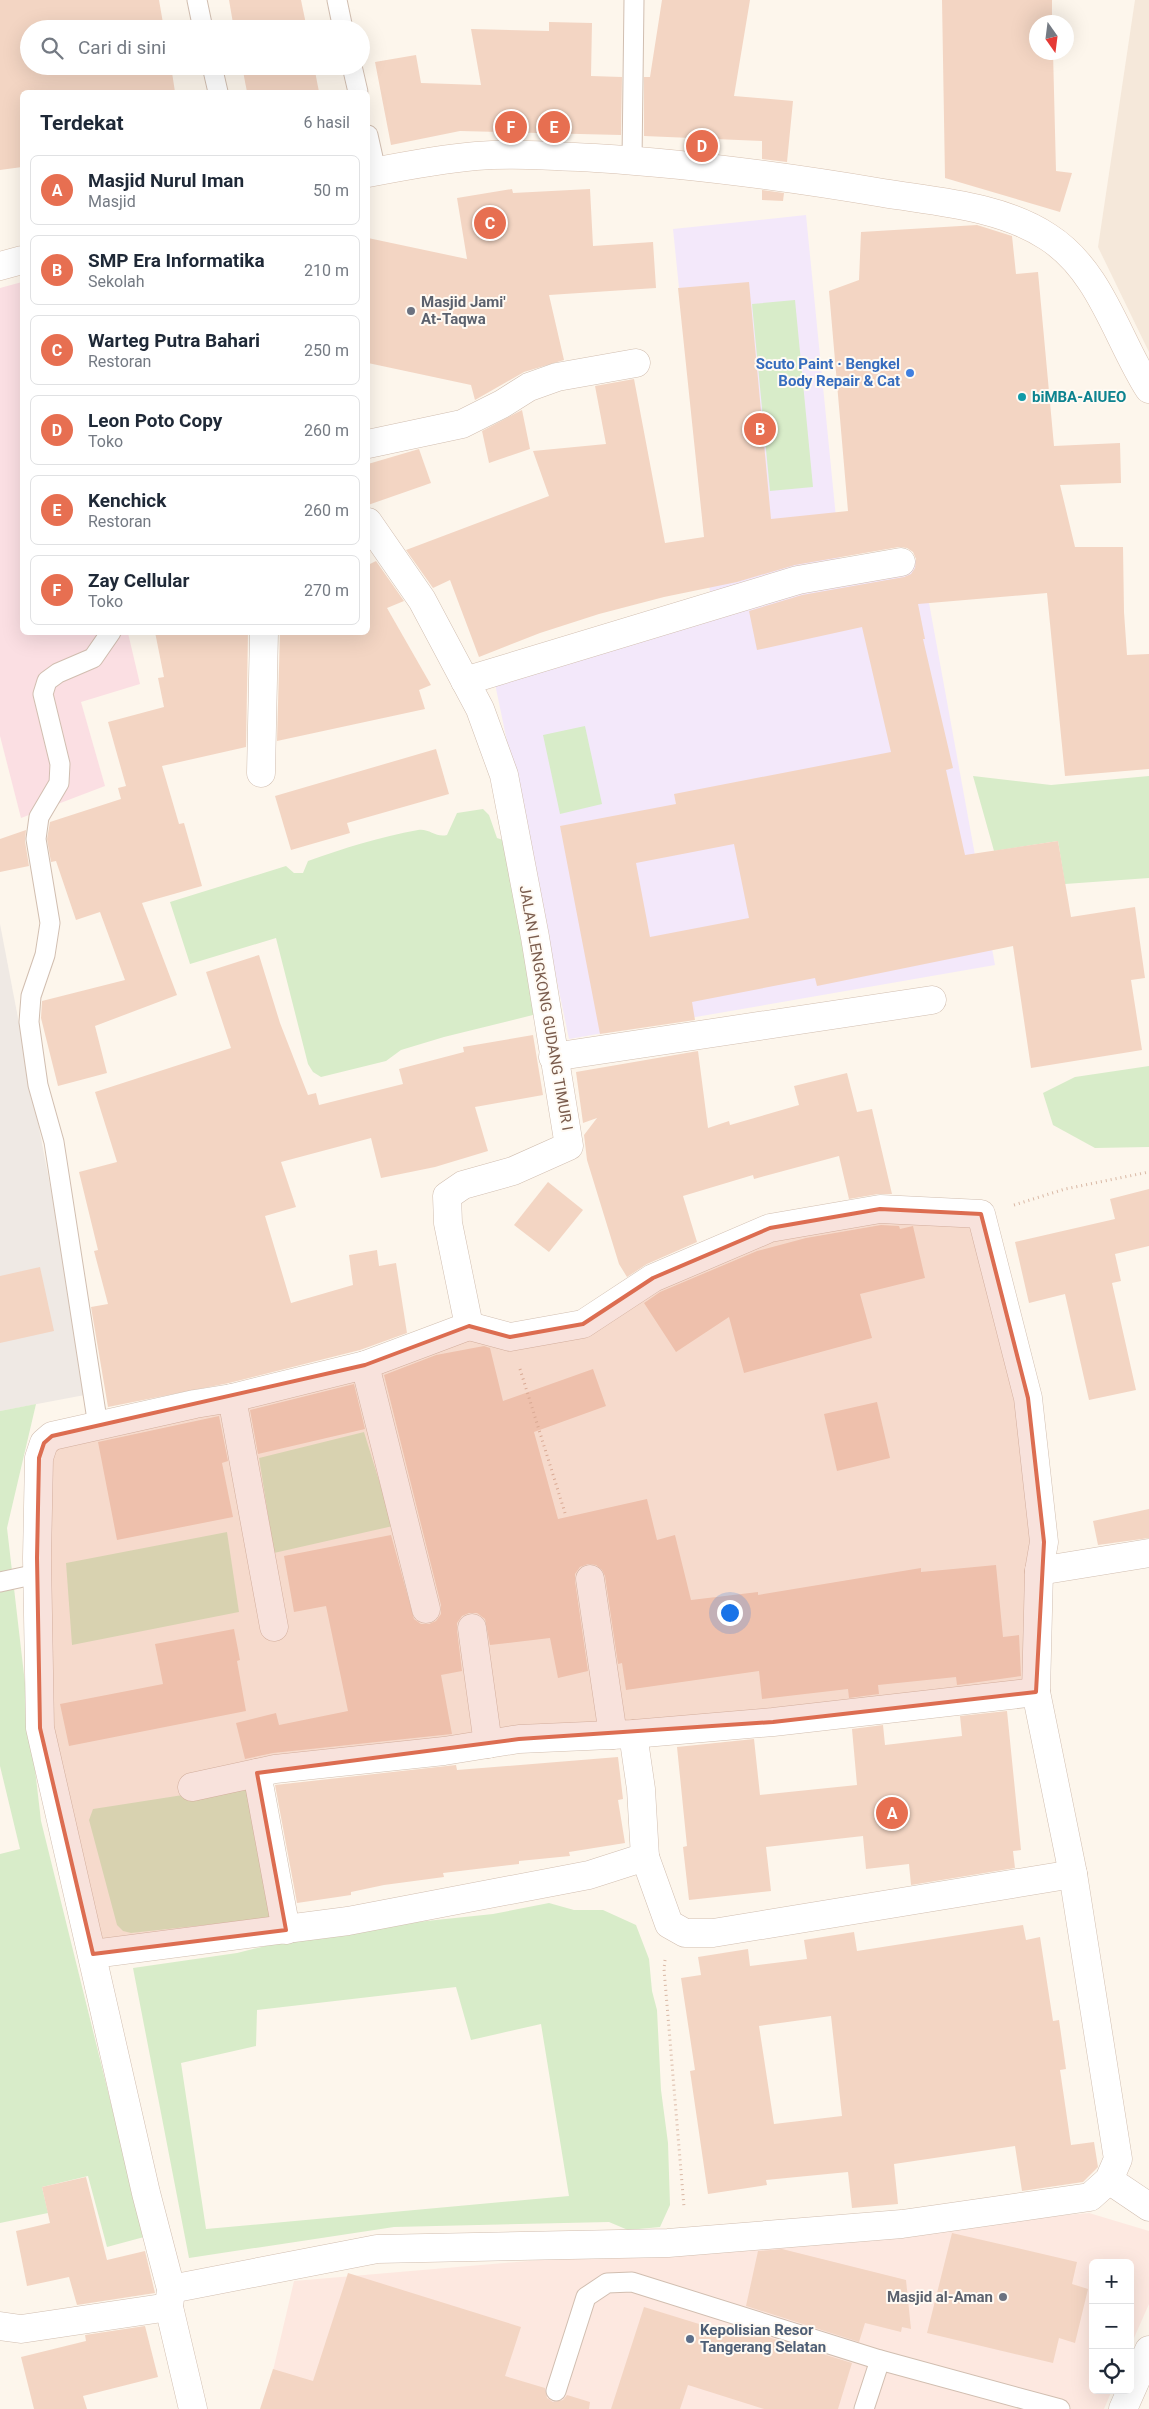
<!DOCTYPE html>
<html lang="id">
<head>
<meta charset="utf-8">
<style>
  body { margin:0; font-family:Roboto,sans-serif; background:#f2f2f3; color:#1f2937 }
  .controls { position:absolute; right:15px; bottom:15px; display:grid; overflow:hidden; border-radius:8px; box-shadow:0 5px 20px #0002 }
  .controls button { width:45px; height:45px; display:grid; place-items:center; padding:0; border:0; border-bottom:1px solid #e0e1e3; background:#fff; color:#1f2937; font:25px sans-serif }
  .compass { position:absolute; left:1029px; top:15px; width:45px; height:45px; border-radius:50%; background:#fff; box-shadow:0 5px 20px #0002; rotate:166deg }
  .you { position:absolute; left:729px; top:1612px; width:18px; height:18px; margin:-12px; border:4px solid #fff; border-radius:50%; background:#1a73e8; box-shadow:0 0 0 8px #1a73e833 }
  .badge { display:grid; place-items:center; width:32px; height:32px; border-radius:50%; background:#e76f51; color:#fff; font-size:16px; font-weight:700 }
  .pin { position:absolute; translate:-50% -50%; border:2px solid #fff; box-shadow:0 1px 5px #0006 }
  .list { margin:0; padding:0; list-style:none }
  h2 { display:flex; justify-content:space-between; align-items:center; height:65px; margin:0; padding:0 20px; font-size:21px }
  h2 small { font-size:16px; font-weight:400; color:#747a83 }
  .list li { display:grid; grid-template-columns:32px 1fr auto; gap:15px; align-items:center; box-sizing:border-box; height:70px; margin:0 10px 10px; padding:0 10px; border:1px solid #e0e1e3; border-radius:8px }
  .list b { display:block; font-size:19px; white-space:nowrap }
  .list p { margin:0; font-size:16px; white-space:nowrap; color:#747a83 }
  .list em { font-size:16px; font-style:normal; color:#747a83 }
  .icon { flex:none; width:28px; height:28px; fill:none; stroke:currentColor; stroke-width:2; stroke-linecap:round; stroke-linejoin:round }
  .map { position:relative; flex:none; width:1149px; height:2409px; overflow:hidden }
  .search { position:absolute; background:#fff; box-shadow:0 5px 20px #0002; left:20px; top:20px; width:350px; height:55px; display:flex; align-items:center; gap:12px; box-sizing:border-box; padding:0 18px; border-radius:28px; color:#747a83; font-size:19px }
  .panel { position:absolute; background:#fff; box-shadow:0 5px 20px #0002; left:20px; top:90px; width:350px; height:545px; border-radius:8px }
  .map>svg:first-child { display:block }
  .residential { fill:#f5e8da }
  .commercial { fill:#fde8e0 }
  .industrial { fill:#efe9e4 }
  .education { fill:#f3e8fa }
  .medical { fill:#fbdfe3 }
  .green { fill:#d8ecc9; fill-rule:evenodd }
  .building { fill:#f3d5c3; fill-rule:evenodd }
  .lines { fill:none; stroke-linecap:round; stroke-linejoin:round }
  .lane-casing { stroke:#d1beb0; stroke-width:21 }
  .street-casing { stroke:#d1beb0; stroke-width:29 }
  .secondary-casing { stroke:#d6c0b0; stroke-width:29 }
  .path { stroke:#d9b8a5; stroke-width:3; stroke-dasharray:1 4; stroke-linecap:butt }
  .lane { stroke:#fff; stroke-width:19 }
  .street { stroke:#fff; stroke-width:28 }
  .secondary { stroke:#fff; stroke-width:28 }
  .marked { fill:#dc6d51; fill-opacity:0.2; stroke:#dc6d51; stroke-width:4; stroke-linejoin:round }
  .worship-dot { fill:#6b7280; stroke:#fffaf3; stroke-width:2 }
  .shop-dot { fill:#3f7fe0; stroke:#fffaf3; stroke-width:2 }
  .culture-dot { fill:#0f9aa8; stroke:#fffaf3; stroke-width:2 }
  .service-dot { fill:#5c6f8a; stroke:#fffaf3; stroke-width:2 }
  .labels { text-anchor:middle; stroke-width:4; stroke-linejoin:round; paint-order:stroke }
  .worship-label { font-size:15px; font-weight:bold; fill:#5b616d; stroke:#fffaf3; text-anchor:start }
  .shop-label { font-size:15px; font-weight:bold; fill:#366cbe; stroke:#fffaf3; text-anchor:end }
  .culture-label { font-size:15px; font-weight:bold; fill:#0d838f; stroke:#fffaf3; text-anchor:start }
  .street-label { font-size:15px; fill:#7a5c4d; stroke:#fffaf3 }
  .service-label { font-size:15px; font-weight:bold; fill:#4e5e75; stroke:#fffaf3; text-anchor:start }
</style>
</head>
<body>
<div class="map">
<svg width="1149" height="2409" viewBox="0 0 1149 2409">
  <rect width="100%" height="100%" fill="#fdf6ec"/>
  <!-- residential -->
  <polygon class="residential" points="1135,0 1149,0 1149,352 1098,247"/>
  <!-- commercial -->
  <polygon class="commercial" points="1089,2213 1149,2231 1149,2304 1130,2347 1130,2263 1093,2263 1093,2390 1112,2390 1104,2409 264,2409 294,2281"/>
  <!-- industrial -->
  <polygon class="industrial" points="0,924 90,1394 0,1411"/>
  <!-- education -->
  <g class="education">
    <polygon points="806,215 842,578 710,592 673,229"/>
    <polygon points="921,559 995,965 569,1039 494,679"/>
  </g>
  <!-- medical -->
  <polygon class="medical" points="22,282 22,632 128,633 140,684 81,702 105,786 21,818 0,736 0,288"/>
  <!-- green -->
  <g class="green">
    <polygon points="795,300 813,487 770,491 752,304"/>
    <polygon points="585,726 602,804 560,814 543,735"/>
    <polygon points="973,776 1051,785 1149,776 1149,878 1065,884 1058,841 994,851"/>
    <path d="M483,809L489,815L497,838L503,840L538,1010L533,1015L444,1037L401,1050L386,1061L321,1077L313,1072L308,1064L276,938L190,964L170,902L286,866L294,873H303L308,861C344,848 380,837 418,830C429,828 436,838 447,835L457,813Z"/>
    <polygon points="1149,1066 1149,1147 1095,1148 1053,1125 1043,1093 1075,1077"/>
    <polygon points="36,1404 7,1528 41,1821 144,2237 107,2247 88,2176 42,2187 48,2213 0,2223 0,1854 20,1849 0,1766 0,1411"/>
    <polygon points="364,1432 393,1526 274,1553 259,1458"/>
    <polygon points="227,1532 239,1612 72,1645 66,1563"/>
    <polygon points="247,1785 270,1918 131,1933 123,1931 117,1925 89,1820 93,1809"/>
    <path d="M549,1903L574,1910H603L636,1925L649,1959L652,1991L657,2010L661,2090L668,2143L670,2205L660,2227L628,2230L609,2222L394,2227L189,2258L133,1968L237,1953L282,1942L398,1924L493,1914ZM456,1987L471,2040L541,2024L569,2196L206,2229L181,2063L256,2046L257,2010Z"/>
  </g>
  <!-- building -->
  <g class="building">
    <polygon points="0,0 159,0 164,29 29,29 29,66 171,66 175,92 22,92 22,167 0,170"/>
    <polygon points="229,0 301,0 307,29 234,29"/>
    <polygon points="662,0 750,0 734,96 793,101 787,162 762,159 762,141 644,136 644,77 650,77"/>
    <polygon points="942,0 1052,0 1052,22 1036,22 1036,52 1053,52 1056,171 1072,173 1060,212 945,178"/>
    <polygon points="549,22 592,23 591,76 622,77 621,135 460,131 391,145 375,62 416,55 421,83 481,85 471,29 549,31"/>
    <polygon points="242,66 314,66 319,92 247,92"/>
    <polygon points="512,189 513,193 590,189 593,246 653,242 656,288 549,295 564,360 524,372 475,400 471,385 368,363 368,238 467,259 457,198"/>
    <polygon points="762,190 784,193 783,201 762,200"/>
    <path d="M977,225L1012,236L1016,274L1038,272L1054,446L1120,443L1121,483L1060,485L1075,547H1123L1124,612L1127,655L1149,654V769L1065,776L1047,593L918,604L925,639H923L953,768L946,770L965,855L1058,841L1071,917L1135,907L1145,978L1131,980L1142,1050L1031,1068L1013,946L817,986L815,978L692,1002L695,1020L600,1034L560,826L676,804L674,794L891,752L862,627L757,650L749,611L802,595L904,577L911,574L915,568L916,559L913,552L907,548L899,547L795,565L737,582L664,597L599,614L540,633L479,657L450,580L433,588L406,550L549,496L533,451L606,444L595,386L634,379L665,543L704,537L678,288L749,282L771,519L848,511L829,291L859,280L861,232ZM734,844L749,918L650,937L636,863Z"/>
    <polygon points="522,410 530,449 489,463 482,431"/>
    <polygon points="419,449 431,483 368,505 368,464"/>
    <polygon points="376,561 404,601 387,608 431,685 419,690 425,709 277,741 280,632 368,632 368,565"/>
    <polygon points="155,632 248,632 246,747 162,766 179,824 184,823 202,886 142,903 177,995 95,1026 107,1073 58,1086 41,1018 42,1001 125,980 100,912 76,920 56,861 51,862 47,839 50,822 121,799 118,788 126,786 108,722 164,707 158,678 164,677"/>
    <polygon points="436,749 449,794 347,823 350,833 291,850 275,796"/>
    <polygon points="26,830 25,841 29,866 0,872 0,839"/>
    <polygon points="259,955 280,1023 308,1095 316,1093 319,1105 403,1084 399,1069 464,1052 463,1047 533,1035 543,1095 475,1107 488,1151 435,1167 381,1178 371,1138 281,1162 296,1207 265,1216 291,1303 353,1285 349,1255 377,1250 379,1266 396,1263 407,1333 360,1350 229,1383 108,1407 91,1307 108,1304 94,1251 98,1250 79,1172 117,1162 95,1092 231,1048 206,972"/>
    <polygon points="698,1051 708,1128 729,1121 730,1125 799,1105 794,1086 847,1073 857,1112 872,1109 892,1194 878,1194 849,1199 839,1156 754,1179 753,1175 683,1196 697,1242 647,1264 627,1277 619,1264 587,1160 584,1135 597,1118 583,1123 576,1072"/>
    <polygon points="548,1182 583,1210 549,1252 514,1225"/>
    <polygon points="1149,1189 1149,1246 1115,1254 1121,1281 1112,1283 1136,1390 1089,1400 1065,1294 1029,1303 1015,1242 1115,1219 1110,1199"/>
    <polygon points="881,1225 899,1226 900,1229 913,1226 925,1278 860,1294 872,1338 744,1373 729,1317 676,1352 644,1303 660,1292 757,1251 806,1238"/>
    <polygon points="40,1267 54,1331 0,1343 0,1276"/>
    <polygon points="484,1346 490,1348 503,1401 593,1369 606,1406 534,1432 558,1519 647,1499 657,1540 675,1535 691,1600 758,1592 758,1595 921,1568 921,1572 996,1565 1003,1637 1019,1635 1021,1676 957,1685 956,1677 878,1685 879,1694 849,1698 848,1689 762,1699 759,1671 626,1690 622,1663 618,1664 605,1576 602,1570 596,1565 588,1564 580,1567 575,1574 575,1581 588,1671 558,1678 550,1638 490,1645 485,1619 477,1613 469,1613 462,1616 457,1623 457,1630 462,1671 441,1675 452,1734 273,1753 245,1759 236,1723 276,1713 279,1725 348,1711 326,1606 294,1612 284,1556 391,1535 414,1619 421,1624 429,1624 436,1621 441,1614 441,1605 384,1375 436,1355"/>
    <polygon points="354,1384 365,1429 258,1454 250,1410"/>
    <polygon points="877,1402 890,1458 837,1471 824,1414"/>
    <polygon points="219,1416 228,1461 222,1463 233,1517 117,1540 98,1442"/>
    <polygon points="1149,1509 1149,1538 1098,1545 1093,1521"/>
    <polygon points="234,1629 240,1660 237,1661 246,1711 69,1746 60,1704 163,1684 155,1644"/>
    <polygon points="1007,1711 1021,1850 1013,1851 1015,1868 911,1885 909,1864 866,1869 863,1836 766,1847 771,1891 689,1900 683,1847 687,1846 677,1747 754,1739 760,1795 857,1785 852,1729 883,1725 885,1745 962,1736 960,1716"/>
    <polygon points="618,1757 623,1799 618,1800 625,1843 569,1852 570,1856 519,1861 519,1864 443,1873 444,1877 384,1885 351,1892 351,1895 297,1903 275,1785 456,1765 457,1770"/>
    <path d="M1023,1925L1026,1940L1040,1937L1053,2021L1059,2020L1066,2069L1060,2070L1071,2145L1094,2142L1098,2167L1083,2182L1022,2191L1015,2146L894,2164L898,2204L852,2208L848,2172L766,2180L767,2185L708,2194L690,2071L695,2070L681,1978L701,1975L698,1957L748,1949L750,1966L807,1959L804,1940L854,1932L857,1951ZM831,2016L842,2116L774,2124L759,2026Z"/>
    <polygon points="86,2177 107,2260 145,2251 155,2293 77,2305 69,2277 27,2286 16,2231 50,2223 42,2187"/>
    <polygon points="952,2233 1077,2262 1072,2284 1088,2289 1075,2343 1059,2338 1053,2363 927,2333"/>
    <polygon points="782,2249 906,2280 911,2329 902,2327 901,2332 865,2323 859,2342 746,2306 758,2251"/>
    <polygon points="348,2273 521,2327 505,2376 545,2388 547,2398 553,2402 563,2400 567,2395 590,2402 589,2409 260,2409 273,2369 313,2381"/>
    <polygon points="644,2307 738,2336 740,2328 852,2363 838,2409 764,2409 688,2385 680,2409 611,2409"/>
    <polygon points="145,2326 158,2377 83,2396 87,2409 34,2409 21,2357 86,2341 85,2335"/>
  </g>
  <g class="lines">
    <!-- lane casing -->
    <g class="lane-casing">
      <g id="lane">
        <polyline points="197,0 203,29"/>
        <polyline points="337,0 343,29"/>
        <polyline points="212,66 218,92"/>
        <polyline points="352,66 358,92"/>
        <polyline points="368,135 376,171"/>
        <polyline points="632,161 634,0"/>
        <polyline points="98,1426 54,1142 38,1085 29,1022 31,996 45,955 50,923 36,839 39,817 59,783 60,764 43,694 47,681 58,673 93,658 111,632"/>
        <polyline points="0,1582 37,1574"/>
        <polyline points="556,2391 586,2297 607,2283 632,2282 880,2360"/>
        <polyline points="864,2409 880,2360 1060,2409"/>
      </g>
    </g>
    <!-- street casing -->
    <g class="street-casing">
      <g id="street">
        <polyline points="368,444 462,424 502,404 529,387 557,377 636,363"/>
        <polyline points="465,681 798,580 901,562"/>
        <polyline points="261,773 264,632"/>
        <polyline points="553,1057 932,1000"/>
        <polyline points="365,1365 426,1609"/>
        <polyline points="232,1398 274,1627"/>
        <polyline points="1039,1571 1149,1553"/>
        <polyline points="590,1579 613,1735"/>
        <polyline points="472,1628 488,1744"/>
        <polyline points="633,1734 641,1789 645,1857"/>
        <polyline points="257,1773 286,1930"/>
        <polyline points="192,1787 275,1769 444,1751 519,1739 633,1734 773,1722 1036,1692"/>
        <polyline points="93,1954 348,1921 589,1875 645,1857 669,1924 685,1933 713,1933 1073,1874"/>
        <polyline points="1109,2180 1149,2207"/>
        <polyline points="171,2289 377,2249 668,2243 902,2224 1090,2197 1109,2180 1118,2159 1073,1874 1036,1692 1039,1571 1044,1542 1028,1398 981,1214 880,1209 770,1228 653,1278 583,1324 510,1337 469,1326 448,1223 447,1196 463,1185 513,1171 569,1146 535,937 504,775 480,709 422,600 368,522"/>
        <polyline points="0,2326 21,2329 169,2307"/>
        <polyline points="193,2409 169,2307 171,2289 146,2193 40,1728 37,1558 39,1458 44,1443 52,1436 195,1404 232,1398 365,1365 469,1326"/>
        <polyline points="1123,2409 1149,2350"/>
      </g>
    </g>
    <!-- secondary casing -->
    <g class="secondary-casing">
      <g id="secondary">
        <path d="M368,173C404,166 440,159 476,156C516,153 556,156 595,158C692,164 788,177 883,193C938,202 1001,206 1048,237C1101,271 1117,339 1149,389"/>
        <polyline points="0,266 22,260"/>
      </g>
    </g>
    <!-- path -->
    <g class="path">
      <polyline points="1014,1205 1065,1189 1149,1172"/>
      <polyline points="520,1369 565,1513"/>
      <polyline points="665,1960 664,1969 684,2207"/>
    </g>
    <!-- lane -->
    <use href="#lane" class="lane"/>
    <!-- street -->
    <use href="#street" class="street"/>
    <!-- secondary -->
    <use href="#secondary" class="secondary"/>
  </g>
  <!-- marked area -->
  <path class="marked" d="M880,1209L981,1214L1028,1398L1044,1542L1036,1692L773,1722L519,1739L257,1773L286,1930L93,1954L40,1728L37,1558L39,1458L44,1443L52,1436L365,1365L469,1326L510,1337L583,1324L653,1278L770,1228Z"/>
  <!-- markers -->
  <g class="worship-dot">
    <circle cx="411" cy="311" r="5"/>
    <circle cx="1003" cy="2297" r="5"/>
  </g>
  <circle class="shop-dot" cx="910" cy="373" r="5"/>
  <circle class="culture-dot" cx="1022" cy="397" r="5"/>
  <circle class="service-dot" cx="690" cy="2339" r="5"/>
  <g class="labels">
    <!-- worship labels -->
    <g class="worship-label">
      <text x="421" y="307">Masjid Jami'<tspan x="421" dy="17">At-Taqwa</tspan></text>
      <text x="993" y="2302" text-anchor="end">Masjid al-Aman</text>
    </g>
    <!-- shop labels -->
    <g class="shop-label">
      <text x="900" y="369">Scuto Paint · Bengkel<tspan x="900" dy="17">Body Repair &amp; Cat</tspan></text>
    </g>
    <!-- culture labels -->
    <g class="culture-label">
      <text x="1032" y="402">biMBA-AIUEO</text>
    </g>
    <!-- street labels -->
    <g class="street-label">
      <text transform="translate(546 1008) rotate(80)" y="5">JALAN LENGKONG GUDANG TIMUR I</text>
    </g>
    <!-- service labels -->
    <g class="service-label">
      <text x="700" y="2335">Kepolisian Resor<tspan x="700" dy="17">Tangerang Selatan</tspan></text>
    </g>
  </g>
</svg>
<div class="controls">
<button>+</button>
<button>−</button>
<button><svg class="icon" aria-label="locate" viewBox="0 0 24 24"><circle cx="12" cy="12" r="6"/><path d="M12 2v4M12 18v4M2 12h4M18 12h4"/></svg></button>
</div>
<svg class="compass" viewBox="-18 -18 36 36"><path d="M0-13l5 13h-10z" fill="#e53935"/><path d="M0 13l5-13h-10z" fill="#747a83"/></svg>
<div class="you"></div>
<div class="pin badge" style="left:892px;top:1813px">A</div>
<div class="pin badge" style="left:760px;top:429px">B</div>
<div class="pin badge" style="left:490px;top:223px">C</div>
<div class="pin badge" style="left:702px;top:146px">D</div>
<div class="pin badge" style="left:554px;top:127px">E</div>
<div class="pin badge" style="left:511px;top:127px">F</div>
<div class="search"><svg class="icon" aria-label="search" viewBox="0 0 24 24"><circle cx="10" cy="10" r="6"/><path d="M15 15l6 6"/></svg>Cari di sini</div>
<section class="panel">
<h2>Terdekat<small>6 hasil</small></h2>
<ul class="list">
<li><span class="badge">A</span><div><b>Masjid Nurul Iman</b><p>Masjid</p></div><em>50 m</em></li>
<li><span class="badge">B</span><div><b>SMP Era Informatika</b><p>Sekolah</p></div><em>210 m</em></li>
<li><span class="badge">C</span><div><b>Warteg Putra Bahari</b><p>Restoran</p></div><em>250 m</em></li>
<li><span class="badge">D</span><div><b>Leon Poto Copy</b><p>Toko</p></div><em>260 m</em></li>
<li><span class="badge">E</span><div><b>Kenchick</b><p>Restoran</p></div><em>260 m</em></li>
<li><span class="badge">F</span><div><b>Zay Cellular</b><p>Toko</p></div><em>270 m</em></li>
</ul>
</section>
</div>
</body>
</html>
